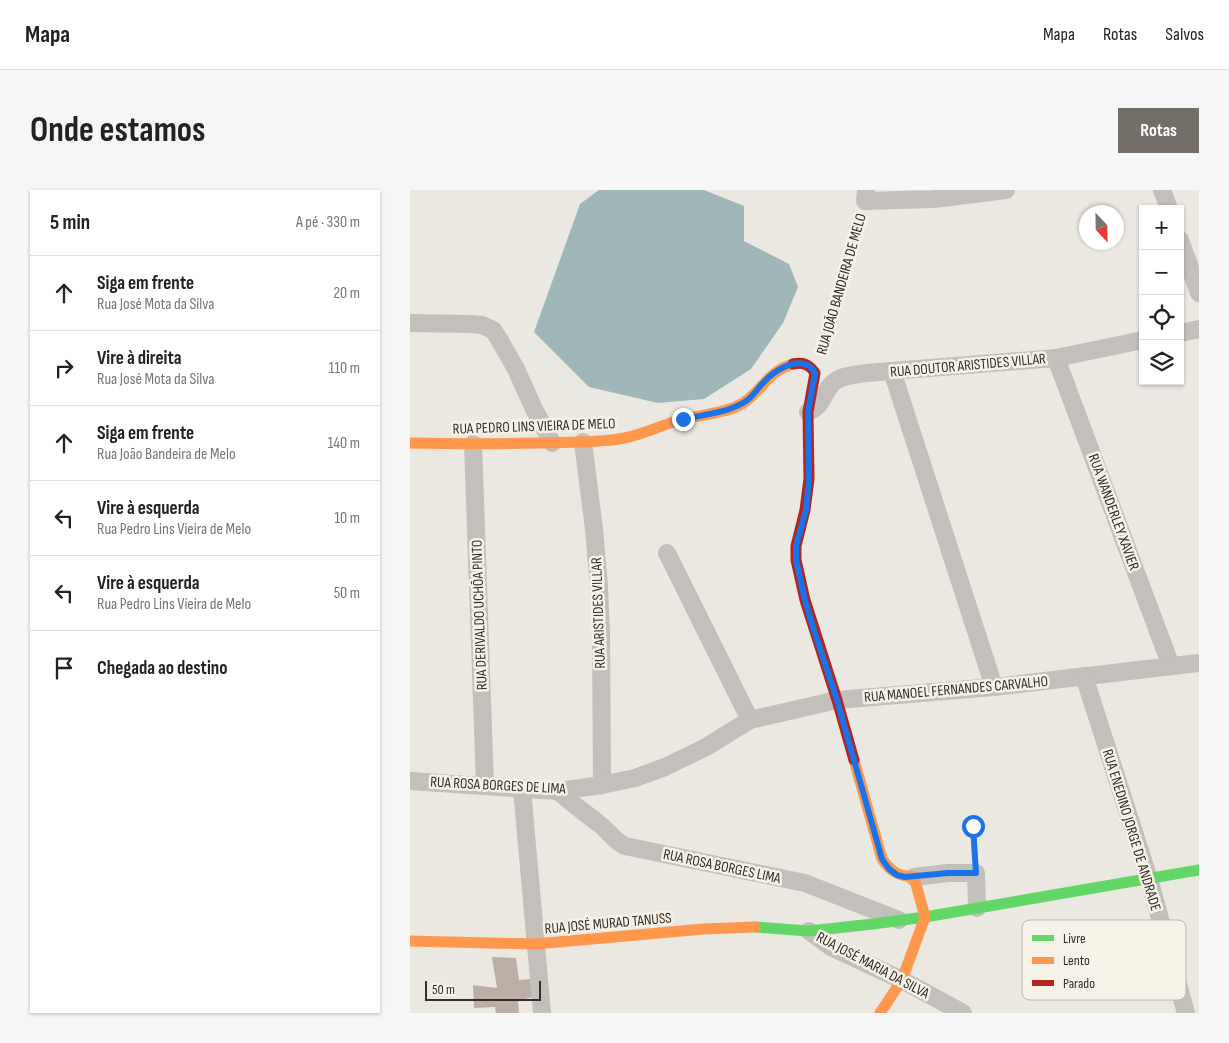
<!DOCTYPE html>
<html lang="pt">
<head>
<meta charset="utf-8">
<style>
  body { margin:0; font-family:"Sofia Sans Condensed",sans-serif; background:#f6f6f6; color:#222 }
  .controls { position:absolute; right:15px; top:15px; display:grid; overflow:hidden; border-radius:0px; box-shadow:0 1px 4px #0004 }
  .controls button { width:45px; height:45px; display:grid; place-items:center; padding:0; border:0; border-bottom:1px solid #e0e0e0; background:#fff; color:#222; font:25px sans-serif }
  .compass { position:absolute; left:669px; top:15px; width:45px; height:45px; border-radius:50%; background:#fff; box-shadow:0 1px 4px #0004; rotate:158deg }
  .scale { position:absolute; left:15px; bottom:12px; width:116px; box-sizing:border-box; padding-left:5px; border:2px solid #342d29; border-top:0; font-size:14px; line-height:18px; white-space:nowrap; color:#342d29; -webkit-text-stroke:4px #f7f2e8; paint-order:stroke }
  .stop { position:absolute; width:15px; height:15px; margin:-11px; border:4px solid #1a73e8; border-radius:50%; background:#fff }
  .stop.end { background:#1a73e8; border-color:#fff; box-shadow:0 1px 5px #0008 }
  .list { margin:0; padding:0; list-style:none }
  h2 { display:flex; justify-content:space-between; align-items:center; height:65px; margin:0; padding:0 20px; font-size:21px }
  h2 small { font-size:16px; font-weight:400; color:#767676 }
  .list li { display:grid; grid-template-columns:32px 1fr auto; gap:15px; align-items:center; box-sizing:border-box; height:75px; padding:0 20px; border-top:1px solid #e0e0e0 }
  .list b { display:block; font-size:19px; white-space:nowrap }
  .list p { margin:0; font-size:16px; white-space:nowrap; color:#767676 }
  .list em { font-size:16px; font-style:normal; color:#767676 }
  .icon { flex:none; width:28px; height:28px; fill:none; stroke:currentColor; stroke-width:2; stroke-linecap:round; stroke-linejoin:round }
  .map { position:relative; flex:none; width:789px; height:823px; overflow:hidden; border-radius:0px }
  header { display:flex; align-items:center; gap:30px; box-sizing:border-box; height:70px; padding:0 25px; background:#fff; border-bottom:1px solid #e0e0e0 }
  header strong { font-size:24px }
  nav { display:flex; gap:28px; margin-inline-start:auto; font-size:18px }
  .intro { display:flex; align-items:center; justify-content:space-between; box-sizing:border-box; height:120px; padding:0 30px }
  h1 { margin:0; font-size:35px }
  .button { padding:12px 22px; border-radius:0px; background:#746e69; color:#fff; font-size:18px; font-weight:700 }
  main { display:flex; gap:30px; padding:0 30px }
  aside { flex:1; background:#fff; border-radius:0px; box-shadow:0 1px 4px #0004 }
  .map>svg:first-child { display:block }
  .water { fill:#9fb7b9 }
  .building { fill:#bcaea4 }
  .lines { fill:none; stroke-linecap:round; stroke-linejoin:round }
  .path { stroke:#bcb7b2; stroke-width:2.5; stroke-dasharray:2.5 2.5; stroke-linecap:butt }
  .street { stroke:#c3bfba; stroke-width:18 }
  .fast { stroke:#63d668; stroke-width:11 }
  .slow { stroke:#ff974d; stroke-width:11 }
  .jam { stroke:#b3261e; stroke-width:11 }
  .route { stroke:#1a73e8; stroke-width:6 }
  .labels { text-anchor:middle; stroke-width:5; stroke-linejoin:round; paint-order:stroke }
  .street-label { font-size:15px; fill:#342d29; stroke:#f7f2e8 }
  .key { fill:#f7f2e8; stroke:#bcb7af; stroke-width:1 }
  .key-label { font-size:14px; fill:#342d29 }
</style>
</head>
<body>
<header>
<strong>Mapa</strong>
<nav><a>Mapa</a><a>Rotas</a><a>Salvos</a></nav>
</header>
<div class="intro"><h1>Onde estamos</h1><a class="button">Rotas</a></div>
<main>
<aside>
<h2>5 min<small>A pé · 330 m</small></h2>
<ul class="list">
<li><svg class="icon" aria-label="ahead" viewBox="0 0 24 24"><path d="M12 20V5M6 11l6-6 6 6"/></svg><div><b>Siga em frente</b><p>Rua José Mota da Silva</p></div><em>20 m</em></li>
<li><svg class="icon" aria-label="right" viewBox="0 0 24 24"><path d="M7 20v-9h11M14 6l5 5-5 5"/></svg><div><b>Vire à direita</b><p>Rua José Mota da Silva</p></div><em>110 m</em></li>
<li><svg class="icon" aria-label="ahead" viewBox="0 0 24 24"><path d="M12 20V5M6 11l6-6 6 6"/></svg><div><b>Siga em frente</b><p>Rua João Bandeira de Melo</p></div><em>140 m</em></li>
<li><svg class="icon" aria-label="left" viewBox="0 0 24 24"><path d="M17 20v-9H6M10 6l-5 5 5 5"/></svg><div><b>Vire à esquerda</b><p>Rua Pedro Lins Vieira de Melo</p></div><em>10 m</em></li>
<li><svg class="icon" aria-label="left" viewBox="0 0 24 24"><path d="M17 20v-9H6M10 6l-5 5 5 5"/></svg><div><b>Vire à esquerda</b><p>Rua Pedro Lins Vieira de Melo</p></div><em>50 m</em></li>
<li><svg class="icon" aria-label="arrive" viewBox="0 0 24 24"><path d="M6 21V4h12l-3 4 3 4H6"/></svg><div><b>Chegada ao destino</b></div></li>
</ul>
</aside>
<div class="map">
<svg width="789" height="823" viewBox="0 0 789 823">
  <rect width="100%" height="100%" fill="#ebe7e1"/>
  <!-- water -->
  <polygon class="water" points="189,0 294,0 334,16 334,51 379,74 388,97 373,133 341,179 294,209 248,213 179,197 124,142 170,14"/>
  <!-- building -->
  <polygon class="building" points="82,767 106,768 109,790 120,789 123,807 108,811 109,823 86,823 85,817 64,818 63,795 87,798"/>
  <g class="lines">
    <!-- path -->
    <g class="path">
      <polyline points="412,161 451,27"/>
      <polyline points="563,636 565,666"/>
    </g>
    <!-- street -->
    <g class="street">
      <polyline points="456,0 455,11 524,9 596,0"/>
      <polyline points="752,0 759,19"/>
      <polyline points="770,50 789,103"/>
      <polyline points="0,133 60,134 72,135 83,140 89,149 106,179 124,219 142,253"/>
      <polyline points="770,143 789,139"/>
      <polyline points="646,168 761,476"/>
      <polyline points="482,181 584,497"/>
      <path d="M398,222C415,215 412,202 424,192C433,185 445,185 456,183L646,168L733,150"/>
      <polyline points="173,252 184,339 189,397 191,444 192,595"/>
      <polyline points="63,254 75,596"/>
      <polyline points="257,363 340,530 427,510 584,497 789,473"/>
      <polyline points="674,486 739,689 776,823"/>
      <polyline points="0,591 148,601 192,595 225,588 255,577 296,557 340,530"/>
      <polyline points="112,599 132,823"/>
      <path d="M148,601C161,613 174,622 188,633C198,640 204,651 215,656L395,693L489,730"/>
      <polyline points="504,687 538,683 566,683 567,718"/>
      <polyline points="399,741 421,757 492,790 553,823"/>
    </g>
    <!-- fast -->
    <polyline class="fast" points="345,737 399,741 463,734 515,727 789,680"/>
    <!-- slow -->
    <g class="slow">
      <path d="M0,253C43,254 86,254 129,253C156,252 183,253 209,249C232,246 252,234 274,229C290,225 307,224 323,218C349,209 354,182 383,174"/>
      <path d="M444,570L472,669C481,682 489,686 504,687L515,727L492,790L470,823"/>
      <polyline points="0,751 126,754 294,739 345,737"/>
    </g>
    <!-- jam -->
    <path class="jam" d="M383,174C393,172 399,174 405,183L398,222L399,289L395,320L386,356V370L395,410L427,510L444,570"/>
  </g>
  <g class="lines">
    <!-- route -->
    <path class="route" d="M273,229C293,225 315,223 333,213C344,207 347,198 355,191C364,181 383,169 397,175C401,176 403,180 405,183L398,222L399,289L396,320L386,356V370L395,410L402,434L427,510L472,669L479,679L487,685L495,687L538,683H566L563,636"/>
  </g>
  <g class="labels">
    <!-- street labels -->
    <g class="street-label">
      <text transform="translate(431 94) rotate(-74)" y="5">RUA JOÃO BANDEIRA DE MELO</text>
      <text transform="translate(558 175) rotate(-5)" y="5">RUA DOUTOR ARISTIDES VILLAR</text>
      <text transform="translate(124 236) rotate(-2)" y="5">RUA PEDRO LINS VIEIRA DE MELO</text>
      <text transform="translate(704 322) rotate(70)" y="5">RUA WANDERLEY XAVIER</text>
      <text transform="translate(188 423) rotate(-92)" y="5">RUA ARISTIDES VILLAR</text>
      <text transform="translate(69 425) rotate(-92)" y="5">RUA DERIVALDO UCHÕA PINTO</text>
      <text transform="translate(546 499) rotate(-5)" y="5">RUA MANOEL FERNANDES CARVALHO</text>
      <text transform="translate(88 595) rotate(3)" y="5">RUA ROSA BORGES DE LIMA</text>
      <text transform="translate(722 640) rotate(73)" y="5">RUA ENEDINO JORGE DE ANDRADE</text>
      <text transform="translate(312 676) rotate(12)" y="5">RUA ROSA BORGES LIMA</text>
      <text transform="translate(198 733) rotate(-5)" y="5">RUA JOSÉ MURAD TANUSS</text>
      <text transform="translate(463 775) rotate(28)" y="5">RUA JOSÉ MARIA DA SILVA</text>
    </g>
  </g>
  <!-- legend -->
  <rect x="612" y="730" width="164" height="80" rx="8" class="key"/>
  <rect x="622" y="745" width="22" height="6" fill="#63d668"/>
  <rect x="622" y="767" width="22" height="7" fill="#ff974d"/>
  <rect x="622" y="790" width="22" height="6" fill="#b3261e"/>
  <g class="key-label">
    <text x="653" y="753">Livre</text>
    <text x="653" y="775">Lento</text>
    <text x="653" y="798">Parado</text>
  </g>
</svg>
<div class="controls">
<button>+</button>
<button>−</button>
<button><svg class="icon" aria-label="locate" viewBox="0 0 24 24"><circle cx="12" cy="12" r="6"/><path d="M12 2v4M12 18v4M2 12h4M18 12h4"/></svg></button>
<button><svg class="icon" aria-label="layers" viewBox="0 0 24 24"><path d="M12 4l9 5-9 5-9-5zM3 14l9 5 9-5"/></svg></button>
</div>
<svg class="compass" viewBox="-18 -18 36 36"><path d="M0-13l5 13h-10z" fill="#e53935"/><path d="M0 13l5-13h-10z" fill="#767676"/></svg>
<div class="scale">50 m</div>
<div class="stop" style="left:563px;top:636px"></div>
<div class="stop end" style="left:273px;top:229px"></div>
</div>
</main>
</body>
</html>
